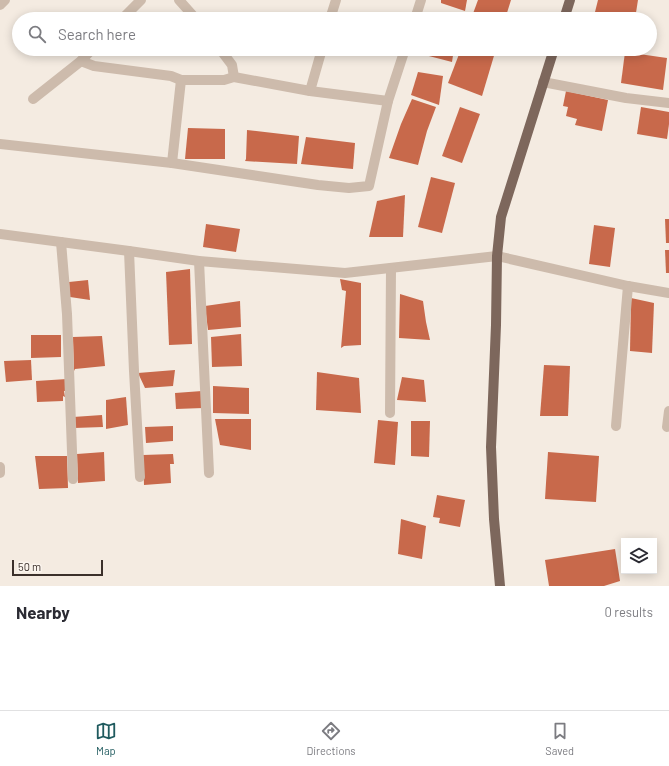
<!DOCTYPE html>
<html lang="en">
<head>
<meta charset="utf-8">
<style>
  body { margin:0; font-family:Barlow,sans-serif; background:#f2f2f3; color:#2b2b33 }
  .controls { position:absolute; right:12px; bottom:12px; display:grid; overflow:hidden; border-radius:0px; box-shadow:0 2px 10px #0003 }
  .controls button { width:36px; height:36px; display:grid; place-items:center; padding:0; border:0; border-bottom:1px solid #e1e1e2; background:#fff; color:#2b2b33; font:20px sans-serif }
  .scale { position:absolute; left:12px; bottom:10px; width:91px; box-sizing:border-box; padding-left:4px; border:2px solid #3b302b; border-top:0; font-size:11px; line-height:14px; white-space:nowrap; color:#3b302b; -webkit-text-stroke:3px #fbf5ee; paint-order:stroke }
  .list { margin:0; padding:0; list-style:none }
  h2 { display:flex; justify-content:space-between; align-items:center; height:52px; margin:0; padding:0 16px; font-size:17px }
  h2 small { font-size:13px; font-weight:400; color:#7c7c81 }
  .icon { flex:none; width:22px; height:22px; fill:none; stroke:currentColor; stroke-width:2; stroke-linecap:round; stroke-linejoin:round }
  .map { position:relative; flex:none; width:669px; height:586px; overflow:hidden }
  .search { position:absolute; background:#fff; box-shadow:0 2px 10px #0003; left:12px; right:12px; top:12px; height:44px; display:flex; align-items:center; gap:10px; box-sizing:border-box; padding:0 14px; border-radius:22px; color:#7c7c81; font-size:15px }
  .sheet { height:124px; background:#fff }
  nav { display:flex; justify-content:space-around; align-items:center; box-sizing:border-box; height:56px; border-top:1px solid #e1e1e2; background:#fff; font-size:11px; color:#7c7c81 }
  nav a { display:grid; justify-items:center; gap:2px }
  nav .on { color:#1f5a5e }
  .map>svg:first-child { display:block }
  .building { fill:#c8694b }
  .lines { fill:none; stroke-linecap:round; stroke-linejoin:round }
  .minor { stroke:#cdbbac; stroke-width:10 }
  .major { stroke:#7d675c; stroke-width:10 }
</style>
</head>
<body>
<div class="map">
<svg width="669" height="586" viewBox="0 0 669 586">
  <rect width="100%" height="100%" fill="#f4ebe1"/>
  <!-- building -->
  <g class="building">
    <polygon points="441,0 467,0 465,11 441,3"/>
    <polygon points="478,0 511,0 505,19 471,19"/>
    <polygon points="598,0 638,0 635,19 595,12"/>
    <polygon points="425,49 454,49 452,62 425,55"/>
    <polygon points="461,49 496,49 482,96 448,83"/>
    <polygon points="625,52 667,58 663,90 621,83"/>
    <polygon points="418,72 443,76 439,105 411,95"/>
    <polygon points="566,91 608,100 602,131 575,125 577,119 566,116 568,107 563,106"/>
    <polygon points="412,99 436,107 427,131 418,165 389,158 401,124"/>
    <polygon points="460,107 480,114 462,163 442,156"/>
    <polygon points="641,107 669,112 669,124 667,139 637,134"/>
    <polygon points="188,128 225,129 225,159 185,159"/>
    <polygon points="247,130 299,136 297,164 245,161 246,159"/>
    <polygon points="306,137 355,143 353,169 301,164"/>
    <polygon points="431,177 455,183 442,233 418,227"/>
    <polygon points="405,195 403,237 369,237 377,201"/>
    <polygon points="665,219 669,219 669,243 666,243"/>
    <polygon points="206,224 240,229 236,252 203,247"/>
    <polygon points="594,225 615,228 610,267 589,264"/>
    <polygon points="665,250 669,250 669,273 666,273"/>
    <polygon points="190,269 192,344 169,345 166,272"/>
    <polygon points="340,279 361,283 361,345 344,346 341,348 346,291 342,290"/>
    <polygon points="88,280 90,300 70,297 69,282"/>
    <polygon points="400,294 423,301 426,322 430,340 399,338"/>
    <polygon points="631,298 654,303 652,353 630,351"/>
    <polygon points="240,301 241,327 208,330 205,306"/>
    <polygon points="241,334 242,366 212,367 211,337"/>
    <polygon points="31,335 61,335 61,357 31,358"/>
    <polygon points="102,336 105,366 75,369 74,371 73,337"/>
    <polygon points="31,360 32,380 6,382 4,361"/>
    <polygon points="544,365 570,366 568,416 540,416"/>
    <polygon points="175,370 173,386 145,388 138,373"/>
    <polygon points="317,372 359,378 361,413 316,410"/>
    <polygon points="402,377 424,380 426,402 397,400"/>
    <polygon points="67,379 68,391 64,391 65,397 63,396 63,401 37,402 36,381"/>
    <polygon points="213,386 249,388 249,414 213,413"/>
    <polygon points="202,391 203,408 176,409 175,393"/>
    <polygon points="126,397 128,425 106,429 106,400"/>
    <polygon points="102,415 103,427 74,428 73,417"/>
    <polygon points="215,419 251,419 251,450 220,445"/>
    <polygon points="378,420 398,422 395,465 374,463"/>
    <polygon points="411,421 430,421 429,457 411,456"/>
    <polygon points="173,426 173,441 146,443 145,427"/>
    <polygon points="104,452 105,481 78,483 77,454"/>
    <polygon points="548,452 599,456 596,502 545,499"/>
    <polygon points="173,454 174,464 170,464 171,483 144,485 143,455"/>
    <polygon points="35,456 67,456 68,488 39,489"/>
    <polygon points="437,495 465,500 460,527 439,523 440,518 433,517"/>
    <polygon points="401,519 426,526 422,559 398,554"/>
    <polygon points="615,549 620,581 604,586 549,586 545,560"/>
  </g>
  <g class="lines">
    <!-- minor -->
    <g class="minor">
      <polyline points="179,0 196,19"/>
      <polyline points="0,5 5,0"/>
      <polyline points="122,19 141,0"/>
      <polyline points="330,19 336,0"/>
      <polyline points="415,19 421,0"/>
      <polyline points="220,49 232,65 234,77"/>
      <polyline points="81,61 94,66 171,76 181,80 224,80 234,77 310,91 388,101"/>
      <polyline points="543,82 626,98 669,103"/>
      <polyline points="310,91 322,49"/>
      <polyline points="33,99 81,61 92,49"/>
      <polyline points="0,144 172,163 318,185 349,188 369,186 388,101 405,49"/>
      <polyline points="172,163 181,80"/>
      <polyline points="0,234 129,251 199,261 345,273 497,256 628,286 669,293"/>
      <polyline points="61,242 67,314 73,479"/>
      <polyline points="129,251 134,371 140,477"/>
      <polyline points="199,261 209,473"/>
      <polyline points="390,413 391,268"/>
      <polyline points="616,426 628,286"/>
      <polyline points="667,427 669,411"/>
      <polyline points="0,467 0,473"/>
    </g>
    <!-- major -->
    <g class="major">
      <polyline points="564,19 570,0"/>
      <polyline points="500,586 494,519 491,447 496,325 497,256 501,217 554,49"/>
    </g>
  </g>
</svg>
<div class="controls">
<button><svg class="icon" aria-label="layers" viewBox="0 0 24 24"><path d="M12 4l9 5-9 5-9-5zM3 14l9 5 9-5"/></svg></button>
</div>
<div class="scale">50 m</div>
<div class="search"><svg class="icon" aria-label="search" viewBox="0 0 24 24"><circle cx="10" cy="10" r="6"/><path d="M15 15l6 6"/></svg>Search here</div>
</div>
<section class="sheet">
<h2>Nearby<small>0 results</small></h2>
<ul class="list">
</ul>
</section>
<nav>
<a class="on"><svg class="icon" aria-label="map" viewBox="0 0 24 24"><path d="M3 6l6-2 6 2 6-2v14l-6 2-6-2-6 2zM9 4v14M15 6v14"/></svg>Map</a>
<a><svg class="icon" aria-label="directions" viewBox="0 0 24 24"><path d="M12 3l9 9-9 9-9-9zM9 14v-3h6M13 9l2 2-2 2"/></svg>Directions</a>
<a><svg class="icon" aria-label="saved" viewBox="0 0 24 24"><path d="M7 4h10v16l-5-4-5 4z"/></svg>Saved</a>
</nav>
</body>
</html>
